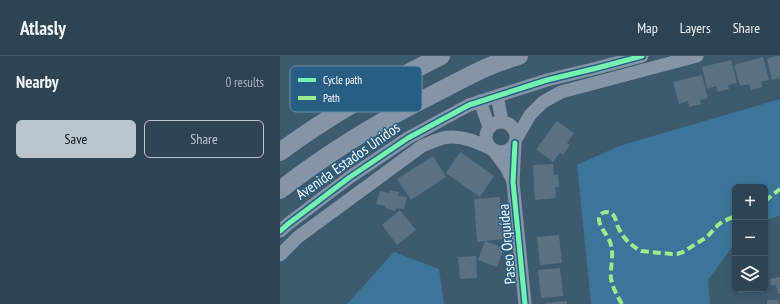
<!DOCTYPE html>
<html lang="en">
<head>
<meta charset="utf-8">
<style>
  body { margin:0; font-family:"PT Sans Narrow",sans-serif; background:#3a4e5d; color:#f1f3f6 }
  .controls { position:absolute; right:12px; bottom:12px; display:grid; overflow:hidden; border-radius:6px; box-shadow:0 2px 6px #0003 }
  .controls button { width:36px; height:36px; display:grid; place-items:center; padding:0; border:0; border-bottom:1px solid #495c6a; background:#2e4453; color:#f1f3f6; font:20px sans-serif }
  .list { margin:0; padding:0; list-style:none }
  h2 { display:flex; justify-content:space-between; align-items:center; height:52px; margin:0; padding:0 16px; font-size:17px }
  h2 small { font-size:13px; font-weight:400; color:#a7b0b8 }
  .actions { display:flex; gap:8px; padding:12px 16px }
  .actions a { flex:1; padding:9px 0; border:1px solid #bbc5cd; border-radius:6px; text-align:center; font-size:14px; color:#bbc5cd }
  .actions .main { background:#bbc5cd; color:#111 }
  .icon { flex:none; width:22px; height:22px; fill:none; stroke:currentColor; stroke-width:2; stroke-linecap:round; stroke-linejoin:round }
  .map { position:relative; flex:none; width:500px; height:248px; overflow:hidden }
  header { display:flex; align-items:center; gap:24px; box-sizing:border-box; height:56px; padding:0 20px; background:#2e4453; border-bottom:1px solid #495c6a }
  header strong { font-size:19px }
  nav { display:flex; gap:22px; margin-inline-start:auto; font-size:14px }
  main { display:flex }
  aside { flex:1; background:#2e4453 }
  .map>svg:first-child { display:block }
  .green { fill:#3d7499 }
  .building { fill:#5b7181 }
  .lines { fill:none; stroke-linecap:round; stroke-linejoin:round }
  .minor { stroke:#8496a5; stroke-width:13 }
  .highway { stroke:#8496a5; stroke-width:18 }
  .quiet { stroke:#9bea8d; stroke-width:4; stroke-dasharray:8 4; stroke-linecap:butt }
  .cycleway-casing { stroke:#295e84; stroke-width:8 }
  .cycleway { stroke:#73f3ae; stroke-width:5 }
  .labels { text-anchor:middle; stroke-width:3; stroke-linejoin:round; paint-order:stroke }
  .street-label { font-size:15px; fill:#fff; stroke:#295e84 }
  .key { fill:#295e84; stroke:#698ea9; stroke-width:1 }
  .key-label { font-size:11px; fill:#fff }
</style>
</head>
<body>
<header>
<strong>Atlasly</strong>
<nav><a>Map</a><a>Layers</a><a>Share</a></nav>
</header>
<main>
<aside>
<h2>Nearby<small>0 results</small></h2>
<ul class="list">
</ul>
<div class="actions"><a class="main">Save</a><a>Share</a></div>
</aside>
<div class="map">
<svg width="500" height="248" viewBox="0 0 500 248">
  <rect width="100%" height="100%" fill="#3e5a6f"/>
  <!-- green -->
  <g class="green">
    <polygon points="500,43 500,160 485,164 485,131 455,131 455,187 428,224 430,248 311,248 297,109 339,90"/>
    <polygon points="114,196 159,213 164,248 67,248"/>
  </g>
  <!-- building -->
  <g class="building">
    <polygon points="496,0 500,0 500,22 492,24 487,3"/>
    <polygon points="483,1 489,24 481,26 482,31 471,34 469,28 460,30 454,9"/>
    <polygon points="451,4 457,27 448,29 449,33 438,36 436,30 427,33 422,11"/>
    <polygon points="422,19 428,42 420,44 421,48 409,51 408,45 399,48 393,26"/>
    <polygon points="277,65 294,77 287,87 290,89 283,99 280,97 273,106 256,93"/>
    <polygon points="180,96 214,120 200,141 166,117"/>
    <polygon points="153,100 166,121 131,144 117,123"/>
    <polygon points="273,108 274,119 278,118 279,131 275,131 276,142 255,144 253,109"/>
    <polygon points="109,134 119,136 118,140 127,141 124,153 116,152 115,155 105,152 106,150 96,148 100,135 109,137"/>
    <polygon points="220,141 223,183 197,186 194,143"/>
    <polygon points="120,154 136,174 117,189 102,169"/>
    <polygon points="279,179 282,207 260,209 257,181"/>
    <polygon points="205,185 224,192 217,211 198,204"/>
    <polygon points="196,200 197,222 180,223 178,201"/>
    <polygon points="280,212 283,240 261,242 258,214"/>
    <polygon points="500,221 500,238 498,238 496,229 491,230 490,223"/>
    <polygon points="459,233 478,233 478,235 459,237"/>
    <rect x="487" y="244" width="12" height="4"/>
    <polygon points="287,245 287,248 265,248 265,247"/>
  </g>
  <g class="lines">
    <!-- minor -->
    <g class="minor">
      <polyline points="217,40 222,65"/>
      <polyline points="200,45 209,71"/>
      <circle cx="221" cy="81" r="15"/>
      <polyline points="236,83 250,59 263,46 281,36 417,0"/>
      <polyline points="235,87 233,126 245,248"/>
      <polyline points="214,95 226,111 233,125"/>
      <polyline points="0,175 8,168 70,121 128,82 189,49 217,40 267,24 317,12 362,0"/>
      <path d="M0,199L18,181L142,90C149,87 156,84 163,82C179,78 197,86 212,93"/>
    </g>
    <!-- highway -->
    <g class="highway">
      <path d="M0,96C50,59 105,28 161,0"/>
      <path d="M0,134C45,99 93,69 144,43C166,32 187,20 210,10C219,6 229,3 239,0"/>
    </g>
    <!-- quiet -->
    <g class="quiet">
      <polyline points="485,145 500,133"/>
      <path d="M342,248C337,240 333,232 331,223C330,212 334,201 331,189C329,180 320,173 319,164C318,156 329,153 334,160C336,163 337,168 338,171C343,182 351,190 361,195L392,198H397L403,196L427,181L438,169L442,166L455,160"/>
    </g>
    <!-- cycleway casing -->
    <g class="cycleway-casing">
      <g id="cycleway">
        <polyline points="235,87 233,126 245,248"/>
        <polyline points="0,175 8,168 70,121 128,82 189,49 217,40 267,24 317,12 362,0"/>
      </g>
    </g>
    <!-- cycleway -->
    <use href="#cycleway" class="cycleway"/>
  </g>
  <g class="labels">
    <!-- street labels -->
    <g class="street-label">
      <text transform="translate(68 105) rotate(-35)" y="5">Avenida Estados Unidos</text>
      <text transform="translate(227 188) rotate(-95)" y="5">Paseo Orquídea</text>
    </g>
  </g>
  <!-- legend -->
  <rect x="10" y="10" width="132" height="46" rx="6" class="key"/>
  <rect x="18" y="22" width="18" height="4" fill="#73f3ae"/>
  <rect x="18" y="40" width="18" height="4" fill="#9bea8d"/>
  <g class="key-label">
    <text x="43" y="28">Cycle path</text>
    <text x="43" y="46">Path</text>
  </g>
</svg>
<div class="controls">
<button>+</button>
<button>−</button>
<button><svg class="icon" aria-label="layers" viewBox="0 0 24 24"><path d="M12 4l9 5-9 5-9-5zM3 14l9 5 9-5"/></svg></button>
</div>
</div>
</main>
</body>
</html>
